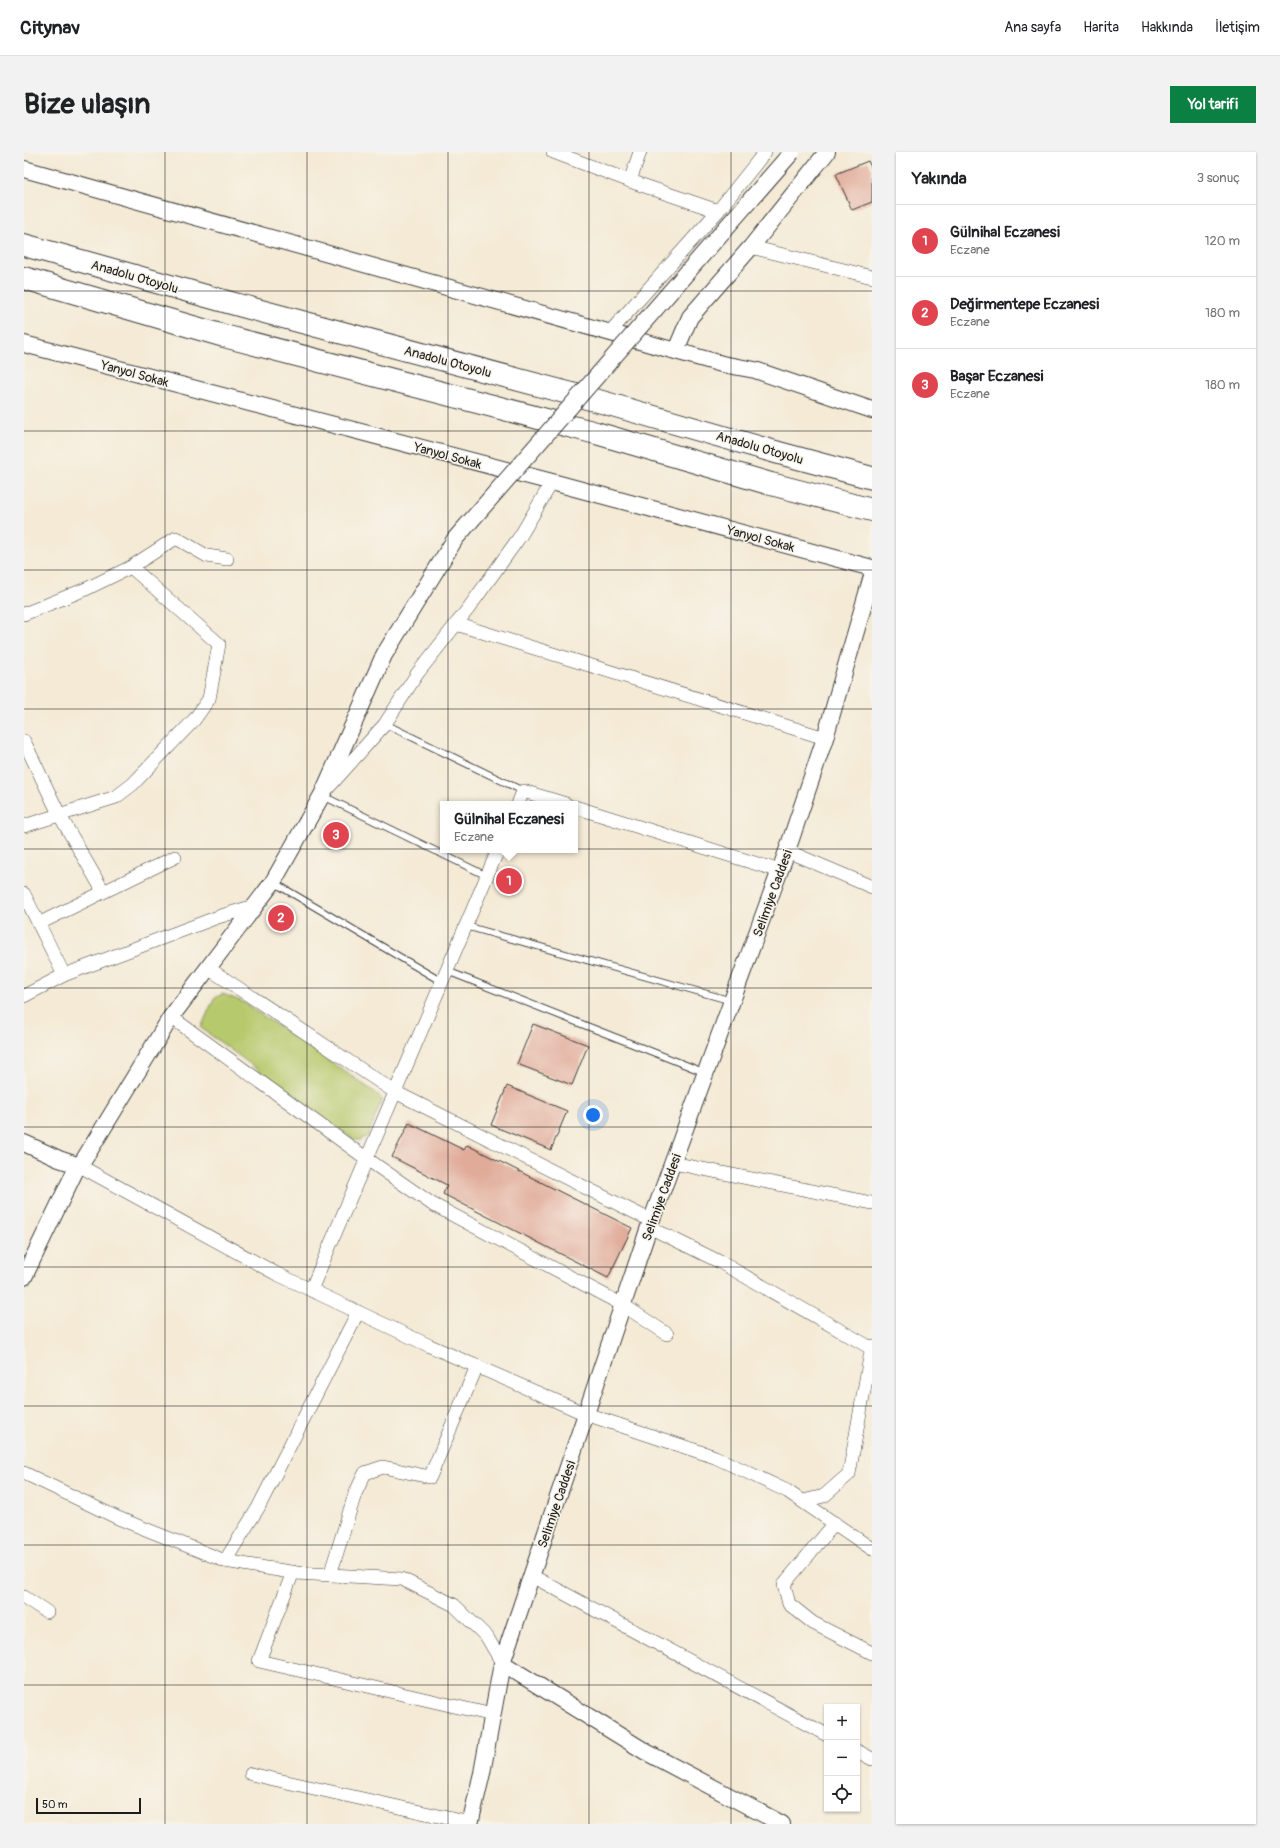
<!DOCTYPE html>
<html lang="tr">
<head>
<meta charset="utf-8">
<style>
  body { margin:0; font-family:Pangolin,sans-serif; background:#f2f2f2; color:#202124 }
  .controls { position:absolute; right:12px; bottom:12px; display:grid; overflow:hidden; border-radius:0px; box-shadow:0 1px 3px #0004 }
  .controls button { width:36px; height:36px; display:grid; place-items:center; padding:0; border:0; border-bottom:1px solid #e0e0e0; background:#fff; color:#202124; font:20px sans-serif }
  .scale { position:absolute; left:12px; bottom:10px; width:105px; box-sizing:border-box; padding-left:4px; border:2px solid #1c1c1c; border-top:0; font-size:11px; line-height:14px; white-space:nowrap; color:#1c1c1c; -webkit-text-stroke:3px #f7f3e8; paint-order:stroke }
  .you { position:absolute; left:569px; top:963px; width:14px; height:14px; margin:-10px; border:3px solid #fff; border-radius:50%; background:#1a73e8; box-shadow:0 0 0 6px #1a73e833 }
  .badge { display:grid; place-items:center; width:26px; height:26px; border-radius:50%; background:#0b8043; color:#fff; font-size:13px; font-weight:700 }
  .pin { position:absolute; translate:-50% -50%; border:2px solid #fff; box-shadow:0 1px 4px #0006 }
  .popup { position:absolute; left:416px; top:649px; width:138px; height:52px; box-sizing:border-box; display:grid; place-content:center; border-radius:0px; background:#fff; filter:drop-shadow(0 1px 3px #0005); font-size:13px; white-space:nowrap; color:#757577 }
  .popup b { font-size:15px; color:#202124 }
  .popup::after { content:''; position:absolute; left:50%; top:100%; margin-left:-8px; border:8px solid transparent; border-top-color:#fff }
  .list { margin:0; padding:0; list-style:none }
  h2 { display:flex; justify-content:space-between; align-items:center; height:52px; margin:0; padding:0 16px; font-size:17px }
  h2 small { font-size:13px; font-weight:400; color:#757577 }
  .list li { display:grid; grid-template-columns:26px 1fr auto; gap:12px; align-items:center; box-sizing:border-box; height:72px; padding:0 16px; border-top:1px solid #e0e0e0 }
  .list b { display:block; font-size:15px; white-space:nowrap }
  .list p { margin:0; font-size:13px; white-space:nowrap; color:#757577 }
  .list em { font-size:13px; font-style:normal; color:#757577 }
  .icon { flex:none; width:22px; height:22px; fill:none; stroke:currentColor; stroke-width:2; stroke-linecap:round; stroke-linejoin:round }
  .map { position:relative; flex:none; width:848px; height:1672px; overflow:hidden; border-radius:0px }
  header { display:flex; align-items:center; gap:24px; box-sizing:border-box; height:56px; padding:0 20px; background:#fff; border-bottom:1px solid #e0e0e0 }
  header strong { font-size:19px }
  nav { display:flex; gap:22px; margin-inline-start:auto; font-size:14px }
  .intro { display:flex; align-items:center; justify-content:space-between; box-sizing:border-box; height:96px; padding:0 24px }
  h1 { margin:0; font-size:28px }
  .button { padding:10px 18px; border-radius:0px; background:#0b8043; color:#fff; font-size:14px; font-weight:700 }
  main { display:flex; gap:24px; padding:0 24px }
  aside { flex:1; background:#fff; border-radius:0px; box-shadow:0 1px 3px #0004 }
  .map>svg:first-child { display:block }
  .green { fill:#b7c96d; stroke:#6a7244 }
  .building { fill:#e1ab9a }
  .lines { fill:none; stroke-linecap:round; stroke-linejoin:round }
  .service-casing { stroke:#3c3b38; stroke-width:8 }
  .minor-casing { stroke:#3c3b38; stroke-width:14 }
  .tertiary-casing { stroke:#3c3b38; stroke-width:18 }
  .motorway-casing { stroke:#3c3b38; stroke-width:24 }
  .service { stroke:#fff; stroke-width:6 }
  .minor { stroke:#fff; stroke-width:13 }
  .tertiary { stroke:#fff; stroke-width:16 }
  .motorway { stroke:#fff; stroke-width:22 }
  .tertiary-bridge-casing { stroke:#3c3b38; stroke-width:18; stroke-linecap:butt }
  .tertiary-bridge { stroke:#fff; stroke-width:16 }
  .grid { fill:none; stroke:#1c1c1c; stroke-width:1; stroke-opacity:0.55 }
  .labels { text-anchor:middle; stroke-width:3; stroke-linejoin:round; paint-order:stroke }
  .street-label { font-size:13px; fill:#1c1c1c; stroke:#f7f3e8 }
</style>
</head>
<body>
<header>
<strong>Citynav</strong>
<nav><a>Ana sayfa</a><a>Harita</a><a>Hakkında</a><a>İletişim</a></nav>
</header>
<div class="intro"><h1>Bize ulaşın</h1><a class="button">Yol tarifi</a></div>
<main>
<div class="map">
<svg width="848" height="1672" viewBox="0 0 848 1672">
  <rect width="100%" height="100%" fill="#f7f3e8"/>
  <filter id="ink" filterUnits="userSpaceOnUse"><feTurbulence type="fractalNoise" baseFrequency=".025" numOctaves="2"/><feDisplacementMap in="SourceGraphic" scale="8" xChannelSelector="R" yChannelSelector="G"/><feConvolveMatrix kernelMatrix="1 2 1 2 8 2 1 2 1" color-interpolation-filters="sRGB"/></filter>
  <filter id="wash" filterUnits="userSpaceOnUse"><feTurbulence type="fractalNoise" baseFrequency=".012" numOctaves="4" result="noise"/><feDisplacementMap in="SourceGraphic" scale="16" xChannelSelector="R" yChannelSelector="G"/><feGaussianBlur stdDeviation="0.9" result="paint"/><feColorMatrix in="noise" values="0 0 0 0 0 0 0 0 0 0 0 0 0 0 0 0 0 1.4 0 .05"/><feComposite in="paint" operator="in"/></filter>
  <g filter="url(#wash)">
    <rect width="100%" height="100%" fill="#f4ead5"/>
    <!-- green -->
    <polygon class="green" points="199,842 219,850 352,941 358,947 344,984 336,988 330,988 177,876 190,846"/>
    <g id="blocks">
      <!-- building -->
      <g class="building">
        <polygon points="844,9 848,17 848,50 828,58 812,22"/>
        <polygon points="509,872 564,893 548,933 493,912"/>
        <polygon points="483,934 543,959 527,998 467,973"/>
        <polygon points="385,971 440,998 443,993 608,1076 584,1126 419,1042 423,1033 368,1005"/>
      </g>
    </g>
  </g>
  <g filter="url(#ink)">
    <use href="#blocks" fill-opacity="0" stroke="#3c3b38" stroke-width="1"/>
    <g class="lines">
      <!-- service casing -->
      <g class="service-casing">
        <g id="service">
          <polyline points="361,572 499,639"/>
          <polyline points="299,644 463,724"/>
          <polyline points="249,730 418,830"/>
          <polyline points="442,774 708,849"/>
          <polyline points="423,819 682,921"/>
        </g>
      </g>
      <!-- minor casing -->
      <g class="minor-casing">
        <g id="minor">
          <polyline points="529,0 606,29 694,59"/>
          <polyline points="606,29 616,0"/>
          <polyline points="727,95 848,125"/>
          <polyline points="586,180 694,59 741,0"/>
          <polyline points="0,462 62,437 107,415 152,386 183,404 203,407"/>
          <polyline points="432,472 801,586"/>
          <polyline points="0,589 35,662 79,739"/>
          <polyline points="304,636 361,572 393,522 444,457 497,383 528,330"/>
          <polyline points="494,652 499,639 542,652"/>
          <polyline points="551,655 756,719"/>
          <polyline points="0,674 92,645 109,632 170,568 185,547 195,492 107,415"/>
          <polyline points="763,699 848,735"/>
          <polyline points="0,742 40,823"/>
          <polyline points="16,771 151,705"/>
          <polyline points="184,816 371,940 628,1069"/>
          <polyline points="0,844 40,823 194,765 230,754"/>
          <polyline points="147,865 343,1007 408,1052 599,1153 643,1182"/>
          <polyline points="649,1011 848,1051"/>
          <polyline points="56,1014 251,1121 406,1194 562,1262 691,1305 763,1339 848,1397"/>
          <polyline points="625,1075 696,1110 847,1196"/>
          <polyline points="287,1138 474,698"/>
          <polyline points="0,1321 94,1366 201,1409 272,1421 378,1427 430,1453 463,1485 478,1511"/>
          <polyline points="779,1349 800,1344 825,1322 848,1194"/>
          <polyline points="811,1371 760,1432 765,1452 789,1471 848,1501"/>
          <polyline points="201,1409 234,1356 334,1160"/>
          <polyline points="269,1420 235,1509 469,1563"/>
          <polyline points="306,1423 331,1342 341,1321 359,1315 406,1325 453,1214"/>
          <polyline points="508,1424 803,1583"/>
          <polyline points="0,1445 23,1460"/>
          <polyline points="833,1599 848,1607"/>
          <polyline points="227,1622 446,1671"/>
        </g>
      </g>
      <!-- tertiary casing -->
      <g class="tertiary-casing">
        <g id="tertiary">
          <polyline points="0,17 698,212 731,218 848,258"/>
          <polyline points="0,192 528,330 848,416"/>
          <polyline points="652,198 666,165 727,95 803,0"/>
          <polyline points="0,991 35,1007 56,1014 147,865 249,730 298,643 360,503 431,387"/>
          <polyline points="0,1125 54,1013"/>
          <polyline points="478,1511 622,1600 758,1672"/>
          <polyline points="446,1672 458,1621 478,1511 625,1075 763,699 801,586 848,424"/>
        </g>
      </g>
      <!-- motorway casing -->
      <g class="motorway-casing">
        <g id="motorway">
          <polyline points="0,93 207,151 578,250 755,301 848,326"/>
          <polyline points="0,126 200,184 572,281 747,332 848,358"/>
        </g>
      </g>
      <!-- service -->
      <use href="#service" class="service"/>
      <!-- minor -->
      <use href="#minor" class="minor"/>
      <!-- tertiary -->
      <use href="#tertiary" class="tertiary"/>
      <!-- motorway -->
      <use href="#motorway" class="motorway"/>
      <!-- tertiary-bridge casing -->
      <g class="tertiary-bridge-casing">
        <polyline id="tertiary-bridge" points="431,387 768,0"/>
      </g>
      <!-- tertiary-bridge -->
      <use href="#tertiary-bridge" class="tertiary-bridge"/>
    </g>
  </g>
  <!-- grid -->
  <path class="grid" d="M141,0V1672M283,0V1672M424,0V1672M565,0V1672M707,0V1672M0,139H848M0,279H848M0,418H848M0,557H848M0,697H848M0,836H848M0,975H848M0,1115H848M0,1254H848M0,1393H848M0,1533H848"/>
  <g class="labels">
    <!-- street labels -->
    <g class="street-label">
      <text transform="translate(111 124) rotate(16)" y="5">Anadolu Otoyolu</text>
      <text transform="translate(424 209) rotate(15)" y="5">Anadolu Otoyolu</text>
      <text transform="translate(111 221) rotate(15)" y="5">Yanyol Sokak</text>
      <text transform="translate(736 295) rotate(16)" y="5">Anadolu Otoyolu</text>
      <text transform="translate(424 303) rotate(15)" y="5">Yanyol Sokak</text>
      <text transform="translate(737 386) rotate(15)" y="5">Yanyol Sokak</text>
      <text transform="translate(748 741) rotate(-70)" y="5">Selimiye Caddesi</text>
      <text transform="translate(637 1045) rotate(-70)" y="5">Selimiye Caddesi</text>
      <text transform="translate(532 1352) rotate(-71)" y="5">Selimiye Caddesi</text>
    </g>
  </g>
</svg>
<div class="controls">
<button>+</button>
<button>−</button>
<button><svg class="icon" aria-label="locate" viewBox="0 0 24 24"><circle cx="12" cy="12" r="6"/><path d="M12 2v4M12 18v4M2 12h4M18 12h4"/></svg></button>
</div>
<div class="scale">50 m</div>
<div class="you"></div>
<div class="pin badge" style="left:485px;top:729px;background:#e0444e">1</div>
<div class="popup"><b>Gülnihal Eczanesi</b>Eczane</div>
<div class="pin badge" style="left:257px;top:766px;background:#e0444e">2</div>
<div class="pin badge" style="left:312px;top:683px;background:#e0444e">3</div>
</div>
<aside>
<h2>Yakında<small>3 sonuç</small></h2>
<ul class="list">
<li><span class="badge" style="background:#e0444e">1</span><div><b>Gülnihal Eczanesi</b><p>Eczane</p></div><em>120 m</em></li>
<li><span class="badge" style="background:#e0444e">2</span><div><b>Değirmentepe Eczanesi</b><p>Eczane</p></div><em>180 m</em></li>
<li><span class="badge" style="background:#e0444e">3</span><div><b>Başar Eczanesi</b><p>Eczane</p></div><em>180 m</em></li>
</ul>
</aside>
</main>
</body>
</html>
